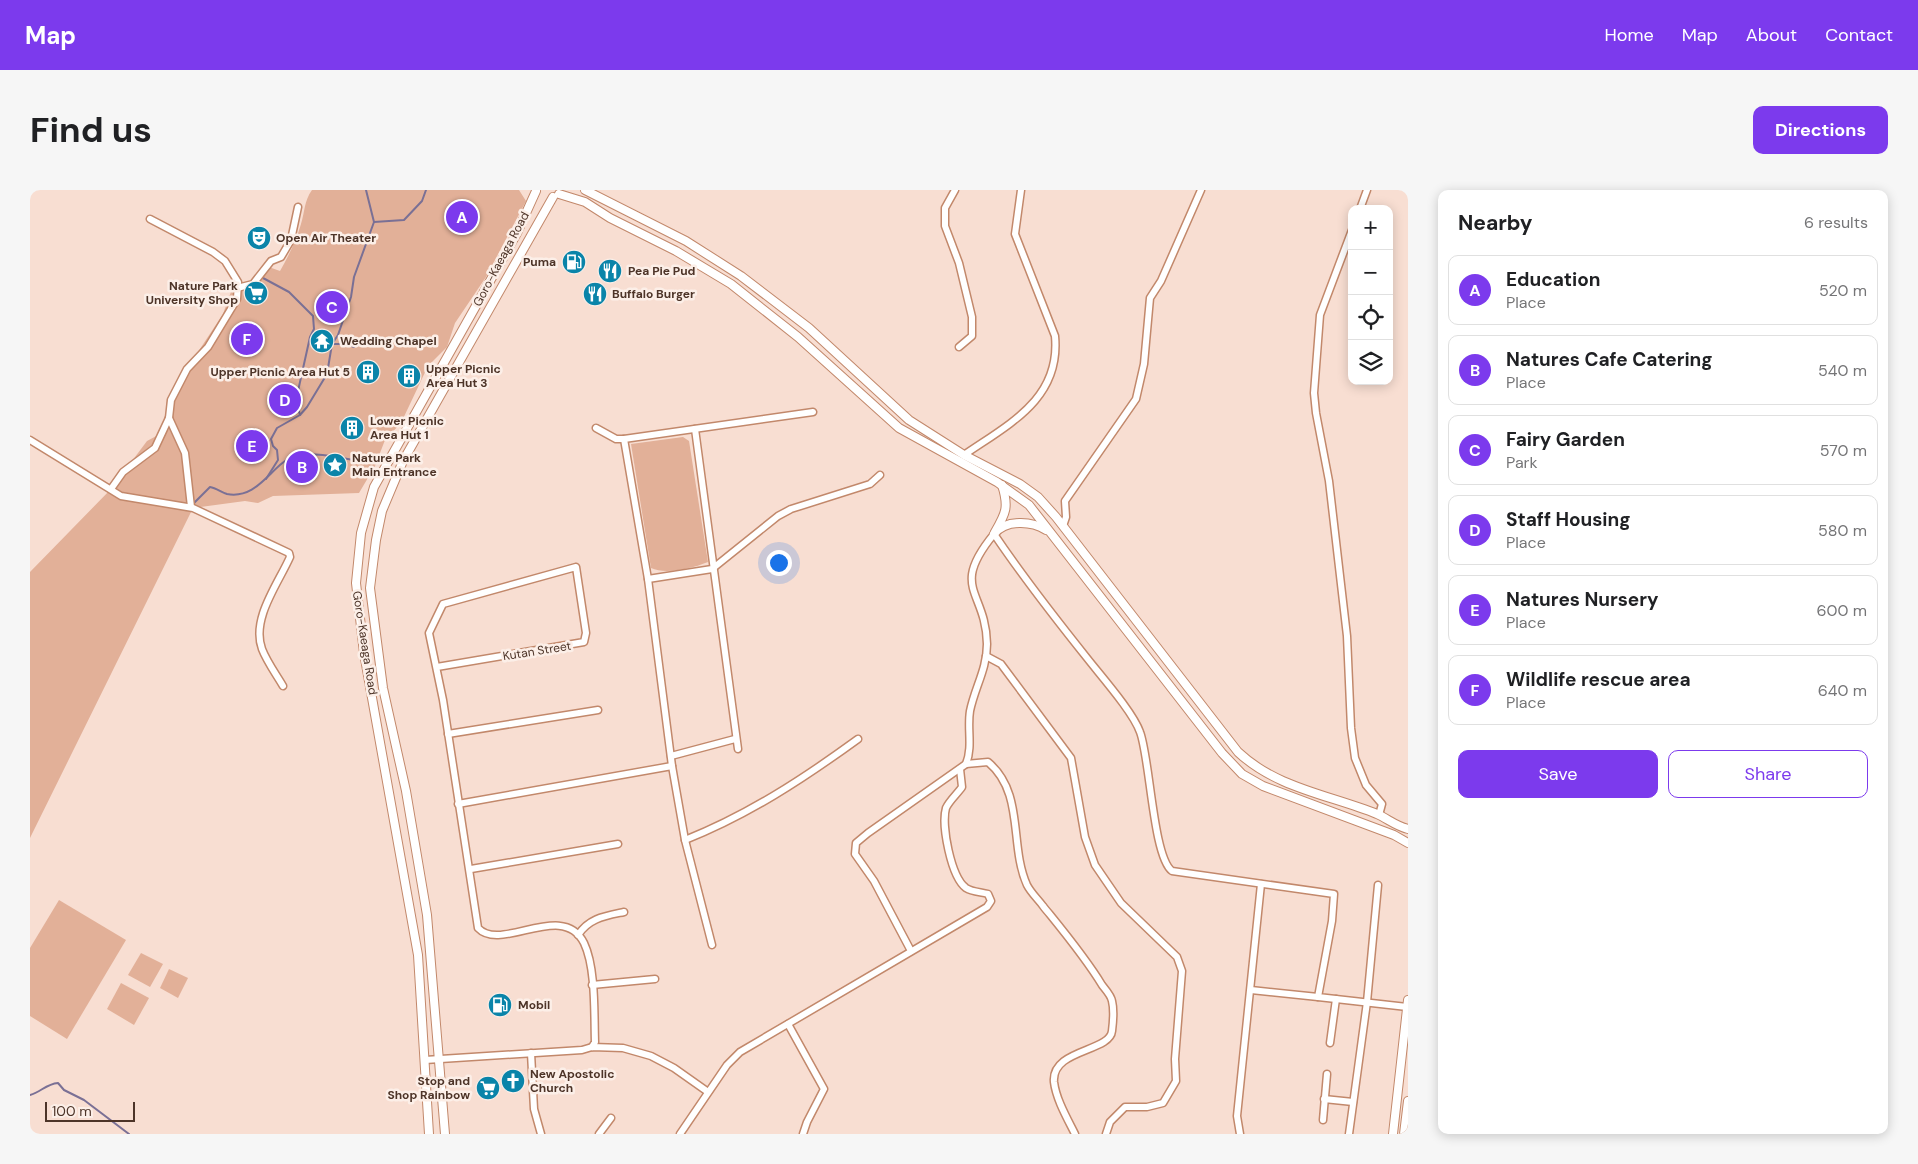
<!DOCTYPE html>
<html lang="en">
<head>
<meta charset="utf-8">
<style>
  body { margin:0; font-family:"DM Sans",sans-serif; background:#f6f6f6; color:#202124 }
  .controls { position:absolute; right:15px; top:15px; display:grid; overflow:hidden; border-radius:10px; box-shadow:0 2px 12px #0003 }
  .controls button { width:45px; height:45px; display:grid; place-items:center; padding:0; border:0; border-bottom:1px solid #e0e0e0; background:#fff; color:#202124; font:25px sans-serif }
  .scale { position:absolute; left:15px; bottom:12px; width:90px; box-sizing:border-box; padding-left:5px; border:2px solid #4d3428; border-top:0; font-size:14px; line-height:18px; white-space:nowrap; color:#4d3428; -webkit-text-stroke:4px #fcefe8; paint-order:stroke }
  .you { position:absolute; left:748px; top:372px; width:18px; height:18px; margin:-12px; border:4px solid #fff; border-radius:50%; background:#1a73e8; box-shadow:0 0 0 8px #1a73e833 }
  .badge { display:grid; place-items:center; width:32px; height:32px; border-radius:50%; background:#7c3aed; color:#fff; font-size:16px; font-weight:700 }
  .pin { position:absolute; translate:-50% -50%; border:2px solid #fff; box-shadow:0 1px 5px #0006 }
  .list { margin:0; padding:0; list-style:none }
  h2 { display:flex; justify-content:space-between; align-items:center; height:65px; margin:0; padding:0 20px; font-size:21px }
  h2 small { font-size:16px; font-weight:400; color:#757577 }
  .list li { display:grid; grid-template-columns:32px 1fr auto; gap:15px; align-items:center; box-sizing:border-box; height:70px; margin:0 10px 10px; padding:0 10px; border:1px solid #e0e0e0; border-radius:10px }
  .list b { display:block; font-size:19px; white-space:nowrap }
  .list p { margin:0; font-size:16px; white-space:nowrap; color:#757577 }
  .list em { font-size:16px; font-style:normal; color:#757577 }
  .actions { display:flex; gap:10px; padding:15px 20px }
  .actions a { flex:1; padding:11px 0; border:1px solid #7c3aed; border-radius:10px; text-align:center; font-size:18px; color:#7c3aed }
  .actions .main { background:#7c3aed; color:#fff }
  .icon { flex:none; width:28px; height:28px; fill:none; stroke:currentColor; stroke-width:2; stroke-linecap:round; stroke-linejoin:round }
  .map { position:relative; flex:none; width:1378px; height:944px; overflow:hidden; border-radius:10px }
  header { display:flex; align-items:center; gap:30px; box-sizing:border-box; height:70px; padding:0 25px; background:#7c3aed; color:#fff }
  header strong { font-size:24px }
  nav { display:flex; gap:28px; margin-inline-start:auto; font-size:18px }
  .intro { display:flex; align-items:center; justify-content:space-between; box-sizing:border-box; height:120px; padding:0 30px }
  h1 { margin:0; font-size:35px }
  .button { padding:12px 22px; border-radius:10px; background:#7c3aed; color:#fff; font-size:18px; font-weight:700 }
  main { display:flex; gap:30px; padding:0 30px }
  aside { flex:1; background:#fff; border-radius:10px; box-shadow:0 2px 12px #0003 }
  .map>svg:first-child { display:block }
  .green { fill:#e2b098 }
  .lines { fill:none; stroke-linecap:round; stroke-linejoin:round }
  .stream { stroke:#7a7095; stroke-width:2 }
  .minor-casing { stroke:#c2886b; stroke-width:9 }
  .major-casing { stroke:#c2886b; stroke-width:10 }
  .minor { stroke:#fff; stroke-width:6 }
  .major { stroke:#fff; stroke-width:8 }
  .labels { text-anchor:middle; stroke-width:5; stroke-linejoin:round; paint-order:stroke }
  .poi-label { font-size:12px; font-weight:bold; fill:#4d3428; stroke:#fcefe8; text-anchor:start }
  .street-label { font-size:12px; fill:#4d3428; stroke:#fcefe8 }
</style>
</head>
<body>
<header>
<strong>Map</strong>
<nav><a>Home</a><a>Map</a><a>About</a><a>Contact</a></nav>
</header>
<div class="intro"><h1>Find us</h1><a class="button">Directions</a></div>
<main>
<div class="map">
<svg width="1378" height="944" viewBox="0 0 1378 944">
  <rect width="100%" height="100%" fill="#f8ded2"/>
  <!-- green -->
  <g class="green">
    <path d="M282,0H489L496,11L456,87L425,133L417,157L398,176L371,233L355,250L345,276L329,303L243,306L228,313L215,311L163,318L0,648V382L81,299L117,251L143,237L136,226L137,209L193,124L202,99L225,92L236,76L250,81C259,65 266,51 271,34C275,21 274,11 282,0Z"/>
    <path d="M653,247L659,251L678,372C663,378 636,385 621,378L601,254Z"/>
    <polygon points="29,710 96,750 37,849 0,826 0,758"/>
    <polygon points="111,763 133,774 120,797 98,785"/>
    <polygon points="139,779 158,788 148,808 130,798"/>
    <polygon points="91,793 119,808 104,835 77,819"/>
  </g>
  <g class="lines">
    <!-- stream -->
    <g class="stream">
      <polyline points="344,32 374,30 392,11 396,0"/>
      <polyline points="233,88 259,102 283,126 284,139 280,147 266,210 270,225"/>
      <polyline points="302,154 308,145 321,107 324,87 344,32 336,0"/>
      <polyline points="236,289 248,270 247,260 243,256 241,249 247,238 270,225 277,217 297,184 302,154 317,154 324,157"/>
      <path d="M163,314L180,297C186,298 191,302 197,304C229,310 242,273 265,266C283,260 321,270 341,273"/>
      <path d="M0,905C11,902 16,894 28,893L34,900L54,910L99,944"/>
    </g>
    <!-- minor casing -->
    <g class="minor-casing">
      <g id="minor">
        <polyline points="925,0 915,18 915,36 929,73 942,127 942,146 929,157"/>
        <polyline points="1330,19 1337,0"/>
        <polyline points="120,29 183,62 195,71 208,92 207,109 178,157 157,179 141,210 139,228 155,263 161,317"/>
        <polyline points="1322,40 1290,125 1284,203 1286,223 1299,291 1317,446 1321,538 1325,568 1336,595 1352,614 1349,625"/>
        <polyline points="207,98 223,94 241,71 251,67 261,50 268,17"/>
        <polyline points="566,238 586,249 594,249 783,222"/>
        <polyline points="665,239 708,559"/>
        <polyline points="594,249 618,389 642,576 655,650 682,755"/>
        <path d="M0,250L91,306L163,318L259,363L260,367C248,394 221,429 232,459C237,472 246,484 253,496"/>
        <path d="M934,265C979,234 1031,209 1025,146L985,44L991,0"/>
        <polyline points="81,299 93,282 125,258 139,228"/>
        <polyline points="1033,336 1036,327 1035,311 1106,209 1114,174 1120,108 1131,91 1171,0"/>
        <polyline points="618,389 682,379 748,326 761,319 840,294 850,285"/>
        <polyline points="956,466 971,474 1041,568 1055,647 1065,675 1091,713 1147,767 1152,781 1145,869 1146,891 1133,913 1117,917 1095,917 1080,932 1076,944"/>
        <path d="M407,477L554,452L556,443L546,377L413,414L399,443L413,510L448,738C471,763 533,710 554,753C566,778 564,824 565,852L562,857"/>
        <polyline points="418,544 568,520"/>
        <polyline points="641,566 705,549"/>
        <path d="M936,574L958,572C995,603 979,655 997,695C1001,703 1008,709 1013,716C1034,742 1055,767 1072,795C1075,799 1081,805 1082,811C1084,819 1083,833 1082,841C1080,862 1021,859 1024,892C1026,909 1037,928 1045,944"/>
        <polyline points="428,614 642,576"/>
        <path d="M655,650C718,625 773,589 828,549"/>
        <polyline points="441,679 588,654"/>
        <path d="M548,745C559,728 575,726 594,722"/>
        <path d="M881,761L844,691L825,664L826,653L838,643L936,574C943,556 937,539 940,521C945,497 957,479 957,454C956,400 919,399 964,344C993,387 1025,428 1057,468C1071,486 1103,522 1110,542C1120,568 1123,667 1142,681L1304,704L1302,731L1288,807L1377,817"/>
        <polyline points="562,795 625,789"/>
        <polyline points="1221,800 1288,807"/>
        <polyline points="758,834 794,899 777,932 773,944"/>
        <polyline points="1300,853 1306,809"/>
        <polyline points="501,863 504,919 511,944"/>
        <polyline points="395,870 552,860 562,857 593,858 621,866 644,878 678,902"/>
        <polyline points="1294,909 1323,912"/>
        <polyline points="1293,930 1297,884"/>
        <polyline points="569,944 581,928"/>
        <path d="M650,944L697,875L710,862L957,717L961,711L958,704C951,702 942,702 936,698C921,687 911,635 916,618C919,611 928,603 932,597L930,579"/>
        <polyline points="1210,944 1207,926 1231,694"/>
        <polyline points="1319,944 1337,812 1348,695"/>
      </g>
    </g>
    <!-- major casing -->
    <g class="major-casing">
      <g id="major">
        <path d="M555,0L656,51L711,86L779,138L879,230L934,265L990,294L1008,307L1026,327L1208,562C1246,598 1300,605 1347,624C1358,629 1366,636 1378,639"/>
        <polyline points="529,4 555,12 580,28 646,61 701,94 768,147 869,238 967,292 999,315 1192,563 1212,584 1233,596 1364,645 1378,653"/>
        <path d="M965,342C976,323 979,317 972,295"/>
        <path d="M964,344C976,329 1002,331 1016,340"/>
        <polyline points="399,944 388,765 334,463 326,393 331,343 344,297 487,43 506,1"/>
        <polyline points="415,944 397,725 376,601 353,498 340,398 346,350 352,321 373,271 523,7"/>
        <polyline points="1363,944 1378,810"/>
        <polyline points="1374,944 1378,911"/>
      </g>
    </g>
    <!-- minor -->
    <use href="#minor" class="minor"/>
    <!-- major -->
    <use href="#major" class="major"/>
  </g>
  <!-- icons -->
  <defs>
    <g id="theatre-disc" transform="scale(1.25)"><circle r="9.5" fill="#0a84a9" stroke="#fcefe8"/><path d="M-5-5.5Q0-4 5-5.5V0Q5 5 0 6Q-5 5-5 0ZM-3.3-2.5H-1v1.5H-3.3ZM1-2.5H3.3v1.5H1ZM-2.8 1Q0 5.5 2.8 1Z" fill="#fff"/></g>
    <g id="fuel-disc" transform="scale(1.25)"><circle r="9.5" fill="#0a84a9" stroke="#fcefe8"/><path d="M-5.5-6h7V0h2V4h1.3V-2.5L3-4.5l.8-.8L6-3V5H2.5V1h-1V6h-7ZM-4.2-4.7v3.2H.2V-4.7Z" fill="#fff"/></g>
    <g id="restaurant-disc" transform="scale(1.25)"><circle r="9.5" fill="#0a84a9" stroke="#fcefe8"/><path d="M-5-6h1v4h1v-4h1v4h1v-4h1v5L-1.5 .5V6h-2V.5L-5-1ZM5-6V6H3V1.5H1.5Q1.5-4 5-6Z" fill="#fff"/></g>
    <g id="supermarket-disc" transform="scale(1.25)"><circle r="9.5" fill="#0a84a9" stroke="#fcefe8"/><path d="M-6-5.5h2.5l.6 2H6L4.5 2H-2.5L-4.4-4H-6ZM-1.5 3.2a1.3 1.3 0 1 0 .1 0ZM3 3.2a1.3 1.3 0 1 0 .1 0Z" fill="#fff"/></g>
    <g id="temple-disc" transform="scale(1.25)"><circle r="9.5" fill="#0a84a9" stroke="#fcefe8"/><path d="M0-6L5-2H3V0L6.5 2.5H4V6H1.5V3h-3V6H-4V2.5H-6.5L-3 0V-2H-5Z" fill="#fff"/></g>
    <g id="building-disc" transform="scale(1.25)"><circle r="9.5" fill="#0a84a9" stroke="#fcefe8"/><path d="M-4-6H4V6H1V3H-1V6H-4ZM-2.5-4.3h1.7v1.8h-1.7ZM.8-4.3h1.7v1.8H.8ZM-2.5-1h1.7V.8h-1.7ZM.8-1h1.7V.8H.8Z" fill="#fff"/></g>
    <g id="sight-disc" transform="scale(1.25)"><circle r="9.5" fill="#0a84a9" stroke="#fcefe8"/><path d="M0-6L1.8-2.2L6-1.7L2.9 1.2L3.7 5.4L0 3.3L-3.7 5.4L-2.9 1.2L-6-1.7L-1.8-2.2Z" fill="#fff"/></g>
    <g id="church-disc" transform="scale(1.25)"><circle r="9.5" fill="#0a84a9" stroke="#fcefe8"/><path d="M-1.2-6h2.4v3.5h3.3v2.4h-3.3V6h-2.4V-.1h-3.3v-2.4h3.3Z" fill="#fff"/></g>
  </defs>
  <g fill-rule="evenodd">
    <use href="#theatre-disc" x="229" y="48"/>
    <use href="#fuel-disc" x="544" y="72"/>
    <use href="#restaurant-disc" x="580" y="81"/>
    <use href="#supermarket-disc" x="226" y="103"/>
    <use href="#restaurant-disc" x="565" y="104"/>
    <use href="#temple-disc" x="292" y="151"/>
    <use href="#building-disc" x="338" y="182"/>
    <use href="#building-disc" x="379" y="186"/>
    <use href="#building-disc" x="322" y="238"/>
    <use href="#sight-disc" x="305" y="275"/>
    <use href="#fuel-disc" x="470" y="815"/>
    <use href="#church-disc" x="483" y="891"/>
    <use href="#supermarket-disc" x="458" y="898"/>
  </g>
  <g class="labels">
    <!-- poi labels -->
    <g class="poi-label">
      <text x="246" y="52">Open Air Theater</text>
      <text x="526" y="76" text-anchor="end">Puma</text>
      <text x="598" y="85">Pea Pie Pud</text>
      <text x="208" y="100" text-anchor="end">Nature Park<tspan x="208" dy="14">University Shop</tspan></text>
      <text x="582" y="108">Buffalo Burger</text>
      <text x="310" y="155">Wedding Chapel</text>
      <text x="396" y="183">Upper Picnic<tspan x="396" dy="14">Area Hut 3</tspan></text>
      <text x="320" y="186" text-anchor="end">Upper Picnic Area Hut 5</text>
      <text x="340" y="235">Lower Picnic<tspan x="340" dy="14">Area Hut 1</tspan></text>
      <text x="322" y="272">Nature Park<tspan x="322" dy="14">Main Entrance</tspan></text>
      <text x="488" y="819">Mobil</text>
      <text x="500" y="888">New Apostolic<tspan x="500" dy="14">Church</tspan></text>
      <text x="440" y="895" text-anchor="end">Stop and<tspan x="440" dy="14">Shop Rainbow</tspan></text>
    </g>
    <!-- street labels -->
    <g class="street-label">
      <text transform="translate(471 69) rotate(-62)" y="4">Goro-Kaeaga Road</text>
      <text transform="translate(335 453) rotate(81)" y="4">Goro-Kaeaga Road</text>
      <text transform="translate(507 461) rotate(-9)" y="4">Kutan Street</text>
    </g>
  </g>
</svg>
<div class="controls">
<button>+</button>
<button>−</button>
<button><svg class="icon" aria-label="locate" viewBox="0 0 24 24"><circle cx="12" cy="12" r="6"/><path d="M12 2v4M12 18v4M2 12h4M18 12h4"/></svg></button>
<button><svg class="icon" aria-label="layers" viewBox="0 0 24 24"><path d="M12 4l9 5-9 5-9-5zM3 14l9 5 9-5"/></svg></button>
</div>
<div class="scale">100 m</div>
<div class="you"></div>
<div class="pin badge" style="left:432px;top:27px">A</div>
<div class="pin badge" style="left:272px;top:277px">B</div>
<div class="pin badge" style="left:302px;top:117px">C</div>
<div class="pin badge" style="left:255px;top:210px">D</div>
<div class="pin badge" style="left:222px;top:256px">E</div>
<div class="pin badge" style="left:217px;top:149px">F</div>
</div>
<aside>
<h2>Nearby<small>6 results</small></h2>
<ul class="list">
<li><span class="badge">A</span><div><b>Education</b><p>Place</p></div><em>520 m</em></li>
<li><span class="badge">B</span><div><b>Natures Cafe Catering</b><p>Place</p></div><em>540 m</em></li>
<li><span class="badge">C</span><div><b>Fairy Garden</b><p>Park</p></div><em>570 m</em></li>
<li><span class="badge">D</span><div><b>Staff Housing</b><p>Place</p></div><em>580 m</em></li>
<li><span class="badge">E</span><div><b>Natures Nursery</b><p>Place</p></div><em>600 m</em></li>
<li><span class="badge">F</span><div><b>Wildlife rescue area</b><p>Place</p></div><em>640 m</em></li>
</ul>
<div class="actions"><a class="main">Save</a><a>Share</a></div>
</aside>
</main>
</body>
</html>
